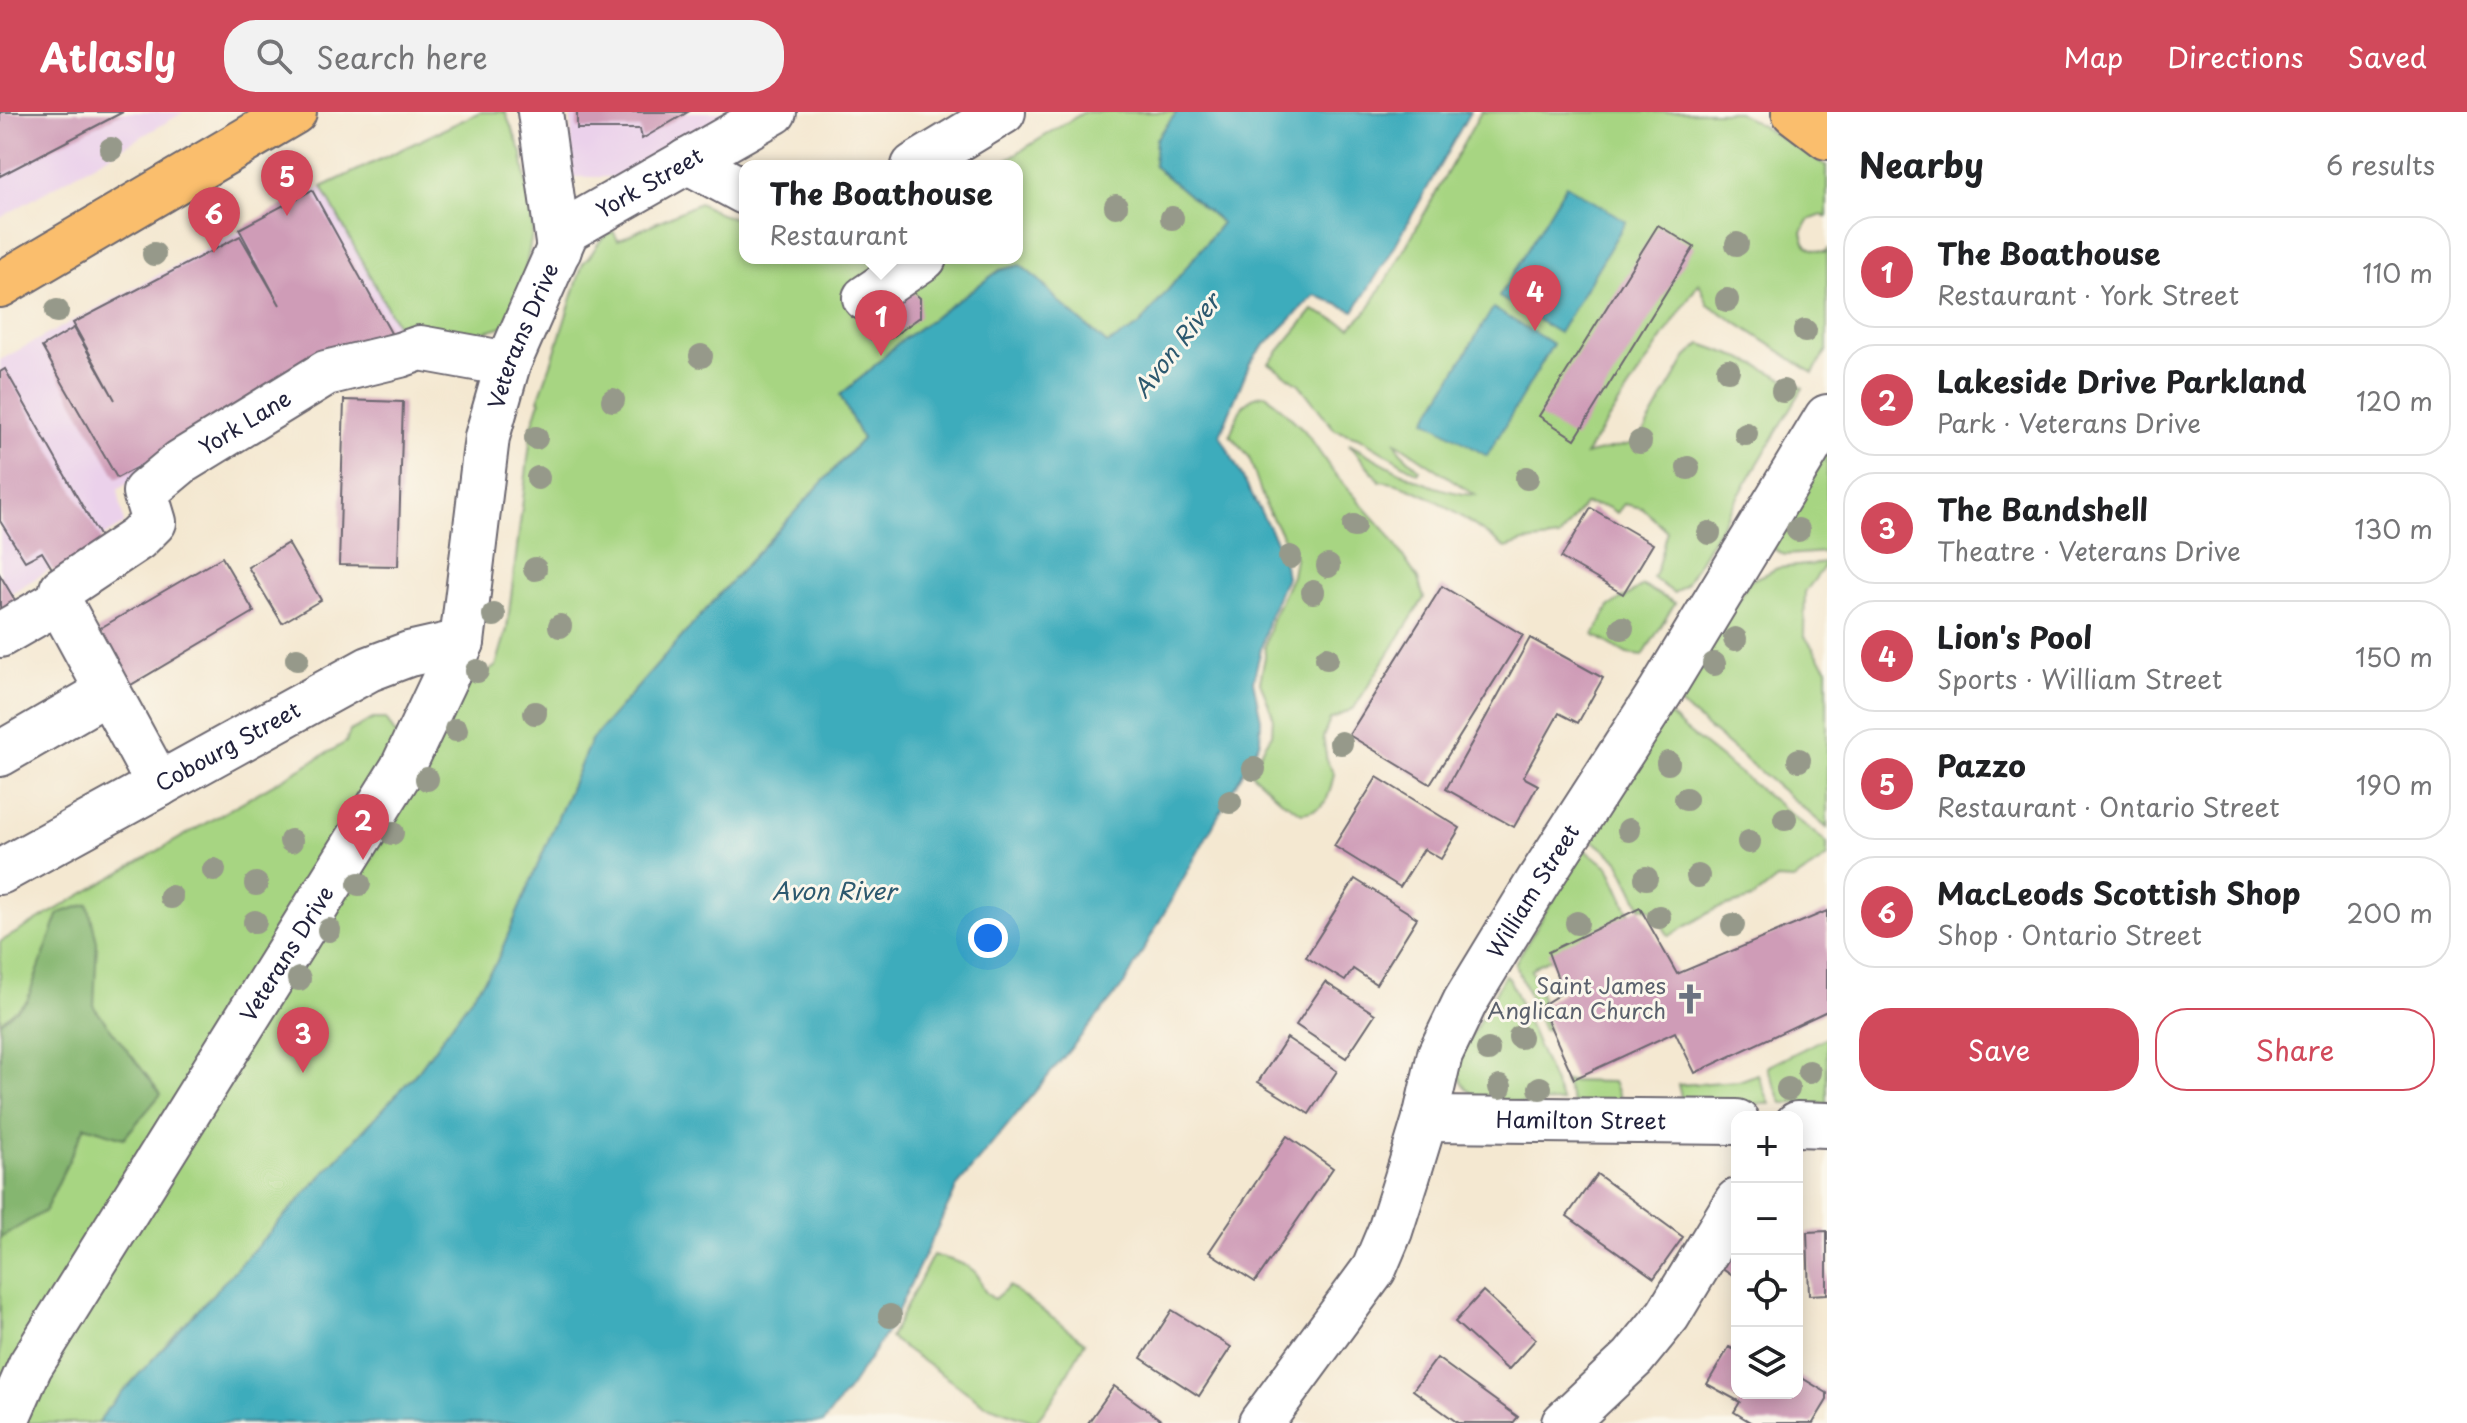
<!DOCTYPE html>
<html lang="en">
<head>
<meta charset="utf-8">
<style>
  body { margin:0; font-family:"Playpen Sans",sans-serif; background:#f2f2f2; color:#202124 }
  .controls { position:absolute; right:24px; bottom:24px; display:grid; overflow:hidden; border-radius:16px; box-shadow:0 4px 20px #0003 }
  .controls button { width:72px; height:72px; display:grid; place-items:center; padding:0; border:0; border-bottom:2px solid #e0e0e0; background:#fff; color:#202124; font:40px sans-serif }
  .you { position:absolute; left:988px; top:826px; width:28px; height:28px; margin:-20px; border:6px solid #fff; border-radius:50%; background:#1a73e8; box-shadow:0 0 0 12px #1a73e833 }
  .badge { display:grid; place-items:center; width:52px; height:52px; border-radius:50%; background:#d1495b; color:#fff; font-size:26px; font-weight:700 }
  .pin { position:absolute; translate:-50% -66px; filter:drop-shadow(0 2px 4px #0008) }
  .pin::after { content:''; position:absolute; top:42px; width:28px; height:24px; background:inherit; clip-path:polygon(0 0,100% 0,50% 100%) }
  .popup { position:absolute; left:739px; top:48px; width:284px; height:104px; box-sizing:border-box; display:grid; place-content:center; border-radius:16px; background:#fff; filter:drop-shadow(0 2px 6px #0005); font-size:26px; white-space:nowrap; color:#757577 }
  .popup b { font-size:30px; color:#202124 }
  .popup::after { content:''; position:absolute; left:50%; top:100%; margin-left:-16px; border:16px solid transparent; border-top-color:#fff }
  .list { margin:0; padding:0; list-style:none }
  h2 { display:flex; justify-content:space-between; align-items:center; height:104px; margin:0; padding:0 32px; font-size:34px }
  h2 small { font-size:26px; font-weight:400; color:#757577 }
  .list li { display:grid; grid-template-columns:52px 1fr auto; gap:24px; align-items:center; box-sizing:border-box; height:112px; margin:0 16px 16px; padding:0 16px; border:2px solid #e0e0e0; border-radius:32px }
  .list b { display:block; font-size:30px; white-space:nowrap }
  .list p { margin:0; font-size:26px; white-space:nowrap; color:#757577 }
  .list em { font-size:26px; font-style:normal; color:#757577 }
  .actions { display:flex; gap:16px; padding:24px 32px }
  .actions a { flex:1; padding:18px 0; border:2px solid #d1495b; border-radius:32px; text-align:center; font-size:28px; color:#d1495b }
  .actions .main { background:#d1495b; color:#fff }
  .icon { flex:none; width:44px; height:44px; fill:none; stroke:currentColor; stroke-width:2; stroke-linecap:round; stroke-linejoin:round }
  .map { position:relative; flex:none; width:1827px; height:1311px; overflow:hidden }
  header { display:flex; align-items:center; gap:48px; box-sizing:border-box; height:112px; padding:0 40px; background:#d1495b; color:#fff }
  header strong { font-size:38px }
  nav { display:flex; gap:44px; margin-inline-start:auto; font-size:28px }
  .search { width:560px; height:72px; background:#f2f2f2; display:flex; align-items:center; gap:20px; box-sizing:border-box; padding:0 28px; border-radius:32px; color:#757577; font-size:30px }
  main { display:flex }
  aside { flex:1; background:#fff }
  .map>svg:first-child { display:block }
  .built { fill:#ebd1eb }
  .green { fill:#a7d582; stroke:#647c5e; stroke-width:2 }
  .forest { fill:#85b670; stroke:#546c56; stroke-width:2 }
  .water { fill:#3eacbc; stroke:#30677c; stroke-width:2 }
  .building { fill:#cf9cb7 }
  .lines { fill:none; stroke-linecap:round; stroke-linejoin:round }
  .minor-casing { stroke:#6c6770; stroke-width:48 }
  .major-casing { stroke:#6c6770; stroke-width:48 }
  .minor { stroke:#fff; stroke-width:44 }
  .major { stroke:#fabe6d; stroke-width:44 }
  .tree { fill:#96998a }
  .labels { text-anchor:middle; stroke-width:6; stroke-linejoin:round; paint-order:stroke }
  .street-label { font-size:22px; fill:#22223b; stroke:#fbf7ec }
  .worship-label { font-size:22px; fill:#5b616d; stroke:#fbf7ec; text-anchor:end }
  .water-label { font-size:24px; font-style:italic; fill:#2d596f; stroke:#fbf7ec }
</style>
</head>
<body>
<header>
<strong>Atlasly</strong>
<div class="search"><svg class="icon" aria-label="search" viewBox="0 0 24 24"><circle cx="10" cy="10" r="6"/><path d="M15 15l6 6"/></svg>Search here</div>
<nav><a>Map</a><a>Directions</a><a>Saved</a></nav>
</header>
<main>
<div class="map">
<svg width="1827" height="1311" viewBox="0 0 1827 1311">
  <rect width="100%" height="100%" fill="#fbf7ec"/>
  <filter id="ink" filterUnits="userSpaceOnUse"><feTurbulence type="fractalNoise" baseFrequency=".0125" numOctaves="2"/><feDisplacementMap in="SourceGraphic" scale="16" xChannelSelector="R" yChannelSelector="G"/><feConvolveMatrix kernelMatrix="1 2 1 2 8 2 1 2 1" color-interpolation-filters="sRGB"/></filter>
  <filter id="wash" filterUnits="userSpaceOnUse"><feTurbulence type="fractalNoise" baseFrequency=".006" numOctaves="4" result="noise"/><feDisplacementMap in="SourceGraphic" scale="32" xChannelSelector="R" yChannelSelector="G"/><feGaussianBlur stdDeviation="1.8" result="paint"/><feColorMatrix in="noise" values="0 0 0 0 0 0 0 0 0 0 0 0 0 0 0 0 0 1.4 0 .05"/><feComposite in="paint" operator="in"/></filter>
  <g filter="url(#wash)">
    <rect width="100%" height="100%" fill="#f4e8d1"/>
    <!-- built -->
    <g class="built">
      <polygon points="0,0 184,0 0,106"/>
      <polygon points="571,0 729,0 617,65 572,65"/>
      <polygon points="322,75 397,214 118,377 124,412 0,488 0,248"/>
    </g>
    <!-- green -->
    <g class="green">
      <polygon points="480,0 505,0 522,41 533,117 521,182 507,213 476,222 436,214 397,214 322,75"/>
      <path d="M1084,0H1177L1156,27L1154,54L1222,111L1139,214L1108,233L1057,188L1040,169L1020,153L1000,158L898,231L868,260L840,283L862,327L733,467L591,628L496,851L419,958L107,1297L99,1311H0V830L346,630L350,619L373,607H386L396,623L496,554L507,517L532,314L540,289L538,288L552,249L583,151C596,141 596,126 613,119L618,128L699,91L720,102L745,109V146H1017V54H996Z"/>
      <path d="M1481,0H1738L1827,54V105L1822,103L1809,108L1802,120C1804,134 1810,138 1825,140L1827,138V238L1813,261L1708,192L1699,171L1585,343L1638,330L1686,246L1701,232L1744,247L1803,276L1686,472L1674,481L1653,466C1661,451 1661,436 1667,419L1642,396L1624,392L1617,401L1607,395L1584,392L1559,426L1524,430L1506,436C1470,411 1424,373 1380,369L1349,332C1388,353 1430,381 1475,383L1396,330L1400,339L1420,358L1418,361L1360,326L1335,318L1299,272L1269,251L1313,198L1351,215L1366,200L1395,154Z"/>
      <path d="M1266,282L1304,318L1333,360L1386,419L1418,467L1424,486L1354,596L1330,608L1323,625L1327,650L1334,662C1329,685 1328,697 1302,701L1281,688L1249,659L1272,622L1273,604L1260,570L1265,545V534L1272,507L1292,464L1295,446L1266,395L1249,345L1230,323C1239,301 1240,286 1266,282Z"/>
      <polygon points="1827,335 1827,440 1785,443 1768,434"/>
      <polygon points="1827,451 1805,480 1804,523 1827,557 1827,716 1677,590 1749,469 1778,456"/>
      <polygon points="1643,474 1675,491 1643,544 1627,542 1594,523 1609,495"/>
      <polygon points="1667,601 1683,616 1827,731 1827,745 1794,768 1777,767 1752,787 1716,797 1669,824 1651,797 1641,795 1618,748 1591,727"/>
      <polygon points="1583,737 1608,754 1633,809 1537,853 1531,858 1543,889 1539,895 1548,917 1543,918 1515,851"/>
      <path d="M1505,863L1509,866L1562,990C1525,990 1455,1003 1458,948Z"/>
      <polygon points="1827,925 1827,992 1782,991 1767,955"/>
      <polygon points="1758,962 1770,992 1683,992 1678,973 1739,969"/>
      <polygon points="1564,969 1613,970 1619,984 1618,991 1573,991"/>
      <path d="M933,1143C946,1147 966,1150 976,1161C985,1171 977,1176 994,1187L1009,1174L1085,1230L1053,1287L1035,1310L984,1292L890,1226Z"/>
    </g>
    <!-- forest -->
    <polygon class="forest" points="88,792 97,830 94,895 161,982 124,1026 85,1014 45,1099 0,1126 0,910 27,889 59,801"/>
    <!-- water -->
    <g class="water">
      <polygon points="1177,0 1470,0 1388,146 1354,199 1315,183 1258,240 1249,253 1220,323 1282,440 1286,465 1269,505 1253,569 1261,607 1260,629 1125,871 958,1073 890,1215 851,1274 823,1311 99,1311 107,1297 419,958 496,851 591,628 733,467 862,327 840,283 868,260 898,231 1000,158 1020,153 1040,169 1057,188 1107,232 1139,214 1222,111 1154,54 1156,27"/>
      <polygon points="1566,73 1626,109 1559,221 1499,185"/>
      <polygon points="1493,196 1553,232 1487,344 1426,308"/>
    </g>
    <g id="blocks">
      <!-- building -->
      <g class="building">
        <polygon points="0,0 123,0 0,64"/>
        <polygon points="577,0 688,0 642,27 640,17 577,17"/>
        <polygon points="312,78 391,221 117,366 42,235 74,216 115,288 73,211 240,124 280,193 239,117"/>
        <polygon points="1658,113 1694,135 1575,327 1539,304"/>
        <polygon points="907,175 920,186 920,205 891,226 870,227 860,210 862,193"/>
        <polygon points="5,257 105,434 59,468 42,440 25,449 0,409 0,260"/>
        <polygon points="344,288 403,290 398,454 339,453"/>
        <polygon points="1591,396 1653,432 1623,482 1561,446"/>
        <polygon points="288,431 321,488 282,511 248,455"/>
        <polygon points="222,445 254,500 129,574 97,518"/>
        <polygon points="0,463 19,495 0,507"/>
        <polygon points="1442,474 1523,523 1430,672 1349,623"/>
        <polygon points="1530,526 1603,566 1578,611 1559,601 1523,665 1538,673 1514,715 1446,677"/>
        <polygon points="1377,665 1460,716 1441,747 1424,737 1400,775 1334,734"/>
        <polygon points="1355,767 1417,806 1376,872 1353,857 1345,869 1306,845"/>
        <polygon points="1640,796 1677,862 1827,799 1827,899 1695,961 1675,920 1574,967 1541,894 1563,880 1548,840"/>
        <polygon points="1325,870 1375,902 1346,946 1296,913"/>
        <polygon points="1287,926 1337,959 1309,1002 1258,970"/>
        <polygon points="1287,1024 1333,1056 1255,1170 1209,1140"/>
        <polygon points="1597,1062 1683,1125 1654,1166 1567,1104"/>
        <polygon points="1737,1119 1737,1167 1714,1151"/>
        <polygon points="1827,1119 1827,1182 1809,1183 1807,1120"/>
        <polygon points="1483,1179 1536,1227 1508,1258 1455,1210"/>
        <polygon points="1172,1198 1231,1235 1199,1284 1141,1246"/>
        <polygon points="1729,1235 1737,1239 1737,1281 1797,1281 1797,1263 1827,1281 1827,1288 1813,1311 1752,1311 1734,1300 1740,1290 1707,1272"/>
        <polygon points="1437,1246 1518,1305 1513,1311 1458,1311 1413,1278"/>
        <polygon points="1114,1274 1165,1311 1088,1311"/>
      </g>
    </g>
  </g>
  <g filter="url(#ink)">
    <use href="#blocks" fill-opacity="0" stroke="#6c6770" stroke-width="2"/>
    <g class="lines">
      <!-- minor casing -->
      <g class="minor-casing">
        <g id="minor">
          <polyline points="540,0 559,138"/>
          <polyline points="687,49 745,80"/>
          <polyline points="914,54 1003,0"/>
          <polyline points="865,186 924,146"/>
          <path id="s1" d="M59,489L62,477L137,427L154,410L145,380L181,350L326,261L400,243L420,236L508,252"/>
          <polyline points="59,489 159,673"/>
          <polyline points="0,523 59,489"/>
          <polyline points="0,642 107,580"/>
          <path id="s2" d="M0,760L369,557L409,542L462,530"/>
          <path id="s3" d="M1425,1007L1737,1010"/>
          <polyline points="1797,1012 1827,1013"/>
          <path id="s4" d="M5,1311L30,1254L402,657L462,530L487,325L508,252L567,118L774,0"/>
          <path id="s5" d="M1261,1311L1374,1157L1390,1119L1407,1066L1425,1007L1440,942L1465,890L1538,770L1661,579L1827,305"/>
          <polyline points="1564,1311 1633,1246 1668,1203 1737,1089"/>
        </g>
      </g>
      <!-- major casing -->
      <g class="major-casing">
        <g id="major">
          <polyline points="1794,0 1827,25"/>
          <polyline points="0,173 294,0"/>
        </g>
      </g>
      <!-- minor -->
      <use href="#minor" class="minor"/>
      <!-- major -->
      <use href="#major" class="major"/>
    </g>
    <!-- trees -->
    <g class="tree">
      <circle cx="111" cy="37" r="12"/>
      <circle cx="1116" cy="94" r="12"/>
      <circle cx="1172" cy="106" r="12"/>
      <circle cx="1737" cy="132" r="12"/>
      <circle cx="154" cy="142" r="12"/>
      <circle cx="1727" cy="188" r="12"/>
      <circle cx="57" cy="199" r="12"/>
      <circle cx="1805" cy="219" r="12"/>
      <circle cx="701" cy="244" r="12"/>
      <circle cx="1728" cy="258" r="12"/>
      <circle cx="1783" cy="279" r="12"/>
      <circle cx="613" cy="288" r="12"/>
      <circle cx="1746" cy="322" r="12"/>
      <circle cx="536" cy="326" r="12"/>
      <circle cx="1640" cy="330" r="12"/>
      <circle cx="1688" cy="356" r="12"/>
      <circle cx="538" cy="366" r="12"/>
      <circle cx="1527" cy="366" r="12"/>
      <circle cx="1354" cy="414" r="12"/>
      <circle cx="1798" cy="418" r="12"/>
      <circle cx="1709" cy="421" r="12"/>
      <circle cx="1290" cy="445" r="12"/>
      <circle cx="1328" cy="454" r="12"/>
      <circle cx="535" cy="457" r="12"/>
      <circle cx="1313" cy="480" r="12"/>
      <circle cx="494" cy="503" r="12"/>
      <circle cx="560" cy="514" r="12"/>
      <circle cx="1622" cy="516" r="12"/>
      <circle cx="1735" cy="527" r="12"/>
      <circle cx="1327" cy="546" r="12"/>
      <circle cx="297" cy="547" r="12"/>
      <circle cx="1714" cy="552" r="12"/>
      <circle cx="477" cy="559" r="12"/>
      <circle cx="535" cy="601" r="12"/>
      <circle cx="456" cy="618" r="12"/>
      <circle cx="1341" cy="631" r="12"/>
      <circle cx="1799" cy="648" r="12"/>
      <circle cx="1668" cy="651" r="12"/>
      <circle cx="1254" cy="657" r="12"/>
      <circle cx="427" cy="667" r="12"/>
      <circle cx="1686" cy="687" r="12"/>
      <circle cx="1230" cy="690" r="12"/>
      <circle cx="1785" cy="707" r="12"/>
      <circle cx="1629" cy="718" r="12"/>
      <circle cx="392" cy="721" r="12"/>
      <circle cx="291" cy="729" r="12"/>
      <circle cx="1749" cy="730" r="12"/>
      <circle cx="214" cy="758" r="12"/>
      <circle cx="1698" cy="764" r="12"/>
      <circle cx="1646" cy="766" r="12"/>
      <circle cx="256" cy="772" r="12"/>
      <circle cx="359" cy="772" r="12"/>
      <circle cx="171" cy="785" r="12"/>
      <circle cx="1659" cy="805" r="12"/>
      <circle cx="255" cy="810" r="12"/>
      <circle cx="1577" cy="811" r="12"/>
      <circle cx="1733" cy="813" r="12"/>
      <circle cx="329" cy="818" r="12"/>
      <circle cx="299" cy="867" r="12"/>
      <circle cx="1520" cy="925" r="12"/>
      <circle cx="1488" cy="938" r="12"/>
      <circle cx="1809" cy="960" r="12"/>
      <circle cx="1500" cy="975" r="12"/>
      <circle cx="1540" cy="976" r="12"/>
      <circle cx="1788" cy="977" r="12"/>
      <circle cx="890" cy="1204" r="12"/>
    </g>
  </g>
  <!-- icons -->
  <defs>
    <g id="church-bare" transform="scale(2.4)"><path d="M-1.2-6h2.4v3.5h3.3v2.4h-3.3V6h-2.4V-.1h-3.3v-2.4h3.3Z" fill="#6b7280" stroke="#fbf7ec" stroke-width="2.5" paint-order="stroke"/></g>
  </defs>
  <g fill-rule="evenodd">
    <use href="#church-bare" x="1690" y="887"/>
  </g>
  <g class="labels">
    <!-- street labels -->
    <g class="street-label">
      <text dy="8" stroke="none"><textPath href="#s4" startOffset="1430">York Street</textPath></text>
      <text dy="8" stroke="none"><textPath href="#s4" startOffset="1220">Veterans Drive</textPath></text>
      <text dy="8" stroke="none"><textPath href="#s1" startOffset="280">York Lane</textPath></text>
      <text dy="8" stroke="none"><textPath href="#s2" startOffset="260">Cobourg Street</textPath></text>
      <text dy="8" stroke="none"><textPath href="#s5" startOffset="604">William Street</textPath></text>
      <text dy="8" stroke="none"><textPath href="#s4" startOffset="548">Veterans Drive</textPath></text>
      <text dy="8" stroke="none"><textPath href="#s3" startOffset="156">Hamilton Street</textPath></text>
    </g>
    <!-- worship labels -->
    <g class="worship-label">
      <text x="1666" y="882">Saint James<tspan x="1666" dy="25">Anglican Church</tspan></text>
    </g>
    <!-- water labels -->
    <g class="water-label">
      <text transform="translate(1177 234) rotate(-52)" y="8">Avon River</text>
      <text x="834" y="788">Avon River</text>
    </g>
  </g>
</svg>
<div class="controls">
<button>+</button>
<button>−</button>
<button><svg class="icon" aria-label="locate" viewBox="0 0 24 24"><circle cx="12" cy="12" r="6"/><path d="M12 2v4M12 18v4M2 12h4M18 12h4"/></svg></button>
<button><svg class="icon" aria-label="layers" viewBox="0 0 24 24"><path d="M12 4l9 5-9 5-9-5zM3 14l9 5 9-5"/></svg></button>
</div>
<div class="you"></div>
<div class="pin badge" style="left:881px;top:244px">1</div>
<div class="popup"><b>The Boathouse</b>Restaurant</div>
<div class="pin badge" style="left:363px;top:748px">2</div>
<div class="pin badge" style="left:303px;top:961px">3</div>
<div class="pin badge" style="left:1535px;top:219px">4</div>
<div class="pin badge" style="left:287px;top:104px">5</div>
<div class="pin badge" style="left:214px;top:141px">6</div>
</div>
<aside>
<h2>Nearby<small>6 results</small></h2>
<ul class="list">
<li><span class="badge">1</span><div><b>The Boathouse</b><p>Restaurant · York Street</p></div><em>110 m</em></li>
<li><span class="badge">2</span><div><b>Lakeside Drive Parkland</b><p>Park · Veterans Drive</p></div><em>120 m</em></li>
<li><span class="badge">3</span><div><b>The Bandshell</b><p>Theatre · Veterans Drive</p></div><em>130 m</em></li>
<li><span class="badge">4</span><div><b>Lion's Pool</b><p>Sports · William Street</p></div><em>150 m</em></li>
<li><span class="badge">5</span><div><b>Pazzo</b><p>Restaurant · Ontario Street</p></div><em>190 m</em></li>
<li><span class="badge">6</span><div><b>MacLeods Scottish Shop</b><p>Shop · Ontario Street</p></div><em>200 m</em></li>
</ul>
<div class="actions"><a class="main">Save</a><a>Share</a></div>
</aside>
</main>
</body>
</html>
